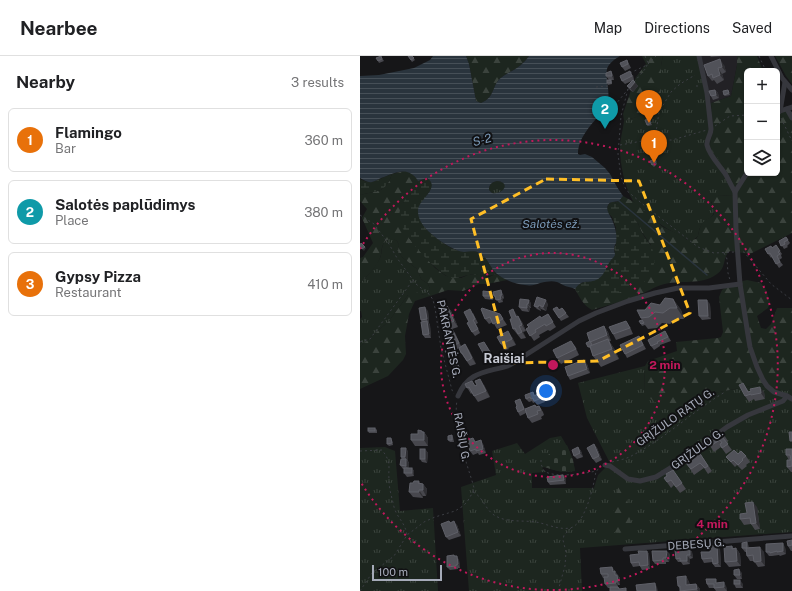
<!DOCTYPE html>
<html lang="en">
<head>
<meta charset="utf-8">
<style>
  body { margin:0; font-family:"Public Sans",sans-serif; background:#f6f6f6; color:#202124 }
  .controls { position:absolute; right:12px; top:12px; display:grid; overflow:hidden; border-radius:6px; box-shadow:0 1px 3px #0004 }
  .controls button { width:36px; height:36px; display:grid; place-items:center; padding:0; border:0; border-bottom:1px solid #e0e0e0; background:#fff; color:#202124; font:20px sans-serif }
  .scale { position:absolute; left:12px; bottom:10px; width:70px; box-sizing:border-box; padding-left:4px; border:2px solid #a6abb9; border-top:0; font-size:11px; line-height:14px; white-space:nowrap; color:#a6abb9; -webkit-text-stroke:3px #111113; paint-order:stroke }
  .you { position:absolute; left:186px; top:335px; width:14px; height:14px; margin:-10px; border:3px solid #fff; border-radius:50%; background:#1a73e8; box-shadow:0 0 0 6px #1a73e833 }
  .badge { display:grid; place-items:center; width:26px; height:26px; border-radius:50%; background:#db2777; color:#fff; font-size:13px; font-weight:700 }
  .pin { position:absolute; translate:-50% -33px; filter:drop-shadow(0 1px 2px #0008) }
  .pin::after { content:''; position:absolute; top:21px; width:14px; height:12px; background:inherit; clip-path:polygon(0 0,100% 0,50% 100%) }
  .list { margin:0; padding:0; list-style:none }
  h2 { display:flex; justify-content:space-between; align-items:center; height:52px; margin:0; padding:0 16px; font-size:17px }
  h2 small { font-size:13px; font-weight:400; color:#757577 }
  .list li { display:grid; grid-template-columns:26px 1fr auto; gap:12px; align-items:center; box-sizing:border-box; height:64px; margin:0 8px 8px; padding:0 8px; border:1px solid #e0e0e0; border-radius:6px }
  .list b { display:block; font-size:15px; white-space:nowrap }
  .list p { margin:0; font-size:13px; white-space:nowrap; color:#757577 }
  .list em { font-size:13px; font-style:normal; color:#757577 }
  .icon { flex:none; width:22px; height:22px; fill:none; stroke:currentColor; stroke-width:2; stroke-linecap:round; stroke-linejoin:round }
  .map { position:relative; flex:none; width:432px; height:535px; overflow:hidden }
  header { display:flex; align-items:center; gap:24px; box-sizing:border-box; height:56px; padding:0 20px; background:#fff; border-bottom:1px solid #e0e0e0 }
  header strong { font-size:19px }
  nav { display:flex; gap:22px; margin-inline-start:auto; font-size:14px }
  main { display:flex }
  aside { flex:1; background:#fff }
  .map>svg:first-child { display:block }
  .built { fill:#222125 }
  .grass { fill:url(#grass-tufts) }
  .forest { fill:url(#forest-firs) }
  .wetland { fill:url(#wetland-marsh) }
  .cemetery { fill:url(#cemetery-stones) }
  .water { fill:url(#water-rules); fill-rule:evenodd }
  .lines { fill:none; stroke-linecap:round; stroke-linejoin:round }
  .stream { stroke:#2a343d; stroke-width:1.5 }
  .path { stroke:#3c3e44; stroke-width:1; stroke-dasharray:2 3; stroke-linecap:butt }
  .street { stroke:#36373d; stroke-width:5 }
  .wall { fill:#47474d }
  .shaded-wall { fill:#2f2f33 }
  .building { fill:#515259; stroke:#5f6068 }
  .marked { fill:none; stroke:#ffbe26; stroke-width:3; stroke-dasharray:8 5; stroke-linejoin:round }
  .ring { fill:none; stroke:#c2185b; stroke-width:2; stroke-dasharray:2 4 }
  .labels { text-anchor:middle; stroke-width:4; stroke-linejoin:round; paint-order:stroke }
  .street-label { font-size:11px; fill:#a6abb9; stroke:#111113 }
  .water-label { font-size:12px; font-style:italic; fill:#7a99b7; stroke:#111113 }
  .quarter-label { font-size:13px; font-weight:bold; fill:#c8cbd5; stroke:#111113 }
  .centre { fill:#c2185b; stroke:#111113; stroke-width:2 }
  .ring-label { font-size:12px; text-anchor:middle; font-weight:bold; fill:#c2185b; stroke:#111113; stroke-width:4; stroke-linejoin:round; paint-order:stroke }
</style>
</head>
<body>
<header>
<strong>Nearbee</strong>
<nav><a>Map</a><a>Directions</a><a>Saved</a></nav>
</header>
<main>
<aside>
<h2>Nearby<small>3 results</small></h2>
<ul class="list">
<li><span class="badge" style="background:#e8710a">1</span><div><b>Flamingo</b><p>Bar</p></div><em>360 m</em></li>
<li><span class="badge" style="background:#0f9aa8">2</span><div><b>Salotės paplūdimys</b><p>Place</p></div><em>380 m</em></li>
<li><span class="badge" style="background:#e8710a">3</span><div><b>Gypsy Pizza</b><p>Restaurant</p></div><em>410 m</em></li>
</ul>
</aside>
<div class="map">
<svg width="432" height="535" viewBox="0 0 432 535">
  <defs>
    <pattern id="grass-tufts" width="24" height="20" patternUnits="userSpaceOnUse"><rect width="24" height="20" fill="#1d261f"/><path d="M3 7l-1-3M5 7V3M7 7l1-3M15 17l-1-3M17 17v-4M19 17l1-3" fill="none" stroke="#3b433d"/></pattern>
    <pattern id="forest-firs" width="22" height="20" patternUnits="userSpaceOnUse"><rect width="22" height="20" fill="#1d261f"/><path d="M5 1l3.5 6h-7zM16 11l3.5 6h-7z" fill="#3b433d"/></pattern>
    <pattern id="wetland-marsh" width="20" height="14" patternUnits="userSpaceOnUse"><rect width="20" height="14" fill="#1d261f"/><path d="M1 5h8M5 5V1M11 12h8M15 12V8" fill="none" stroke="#3b433d"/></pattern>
    <pattern id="cemetery-stones" width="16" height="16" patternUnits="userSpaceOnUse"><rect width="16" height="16" fill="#1d261f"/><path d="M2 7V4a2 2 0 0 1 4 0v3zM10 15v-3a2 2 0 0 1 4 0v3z" fill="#3b433d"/></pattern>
    <pattern id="water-rules" width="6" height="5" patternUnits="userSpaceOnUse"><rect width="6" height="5" fill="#2a343d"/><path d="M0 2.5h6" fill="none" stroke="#464f57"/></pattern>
  </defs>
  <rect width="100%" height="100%" fill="#161618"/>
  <!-- built -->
  <polygon class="built" points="341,0 377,0 377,9 371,40 351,47"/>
  <!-- grass -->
  <g class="grass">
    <path d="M303,0H341C344,29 358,58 350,88L374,128L377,135L376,137L372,140L359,139L351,146C353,151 356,157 351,161C349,163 347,163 345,165C340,169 339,174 338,180C330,189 326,182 317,178C303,171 294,164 282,154C279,151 275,148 273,145C265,131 260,109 260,92C260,83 263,74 264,65L294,55L301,49V10L302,4Z"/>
    <path d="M137,125C152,126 144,139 132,137L129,134C129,128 132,126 137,125Z"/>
    <path d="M29,183H34L37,185L39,189L38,195L42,201L57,213L61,223L68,228L70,233C66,241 56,239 48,239L29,265L0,291V263L2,261L1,255H0V227C8,219 15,212 20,202C24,193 19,189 29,183Z"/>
    <path d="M285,310L284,336L333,354L354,337L396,329L426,335L432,333V476L220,492L222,535H109L101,431L136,419L132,395L157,387L165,398L190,382L201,380C208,391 213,402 215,415C201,417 198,415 184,411L182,412L186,416L172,417V432H234L238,419L250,407L227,362L218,327Z"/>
    <polygon points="25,391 35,395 40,455 73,452 78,535 0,535 0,392"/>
  </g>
  <!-- forest -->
  <g class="forest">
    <path d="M106,0H169C164,7 158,12 150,16C147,18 144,19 142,21C131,29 136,41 121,47L116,45L109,8Z"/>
    <path d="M282,0H303L302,4L301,10V49C294,58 275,61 264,65L263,58L270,37L276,21L286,8Z"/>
    <path d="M377,0H397L403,15H387V117H417V43L422,53L429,56H432V177L390,198L370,195C362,201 367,211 357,218C341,230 320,223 301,229C294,231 287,236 279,239C264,245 248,249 232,254C223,249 220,242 215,233L220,237L291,189L281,175L278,167L255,146L259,145L263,140L274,146L291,161L303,171L320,179L327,184H332L336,183L338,180C339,174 340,170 344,165C347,162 352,162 354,158C355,152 350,148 352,142L359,139L372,140L376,137C376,126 357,102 351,92L350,88L353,74L351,47L371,40L377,9Z"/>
    <polygon points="415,0 432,0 432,28 426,20"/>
    <path d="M44,115C51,115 55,119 58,125L57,132L43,147L49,182L75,212L86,220L101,222L108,219L115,218L129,221L136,218L147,224L127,228H119L103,235L88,234L55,245L49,258L45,280L46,298L43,304L28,320L0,333V291L29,265L48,239L56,236L62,239L68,236L70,233L68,228L61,223L57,213L42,201L38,195L39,189L37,185C33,182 27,182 24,187C21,191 22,195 21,199C18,210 8,219 0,227V202L3,201L13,187L2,162L7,153L0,145V139C18,134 25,138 32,118Z"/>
    <polygon points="387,224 401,227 406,234 410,246 408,252 397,260 401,272 406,273 411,268 417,252 432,252 432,333 426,335 396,329 354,337 333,354 294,346 284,336 285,310 288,305 317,295 316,286 358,282 361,281 363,276 359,241 362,234 370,228"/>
    <path d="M261,430L266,436L271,468C267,476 263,478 254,476L252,472L251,467L258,432Z"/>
  </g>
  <!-- wetland -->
  <g class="wetland">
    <path d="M32,118C25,138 18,134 0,139V123C14,130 18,122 32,118Z"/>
    <path d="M67,122L71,125L72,127V132L67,139L65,172C75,181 84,189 96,194C102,196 106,195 112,195C124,195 130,209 136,218C123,223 120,217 109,219C103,220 98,223 91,222C78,219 39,175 39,162C39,157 40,152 43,147C48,138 55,138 58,125Z"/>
    <path d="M251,146H255C262,152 271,159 277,166C279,169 280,172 281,175C285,183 293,189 294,199C296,208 291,220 284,226C273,236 233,244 220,237C218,236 216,235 215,233C219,227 222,226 230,225L253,202L255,196L254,192L256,188V172L252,161L248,157L247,153L248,149Z"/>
  </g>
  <!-- cemetery -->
  <path class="cemetery" d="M207,389L213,404L215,415C201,417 198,415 184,411V401Z"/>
  <!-- water -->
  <path class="water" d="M73,0H106L109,8L116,45L121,47C136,41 131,29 142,21C144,19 147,18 150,16C158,12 164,7 169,0H260C255,3 248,8 247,13C245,21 250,35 248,44C247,49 243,54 240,58C231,69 218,82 218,98L220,99L225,98L232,101L245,112L250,118L257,131L263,140L259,145C255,146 250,145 248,149C245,155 252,161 253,166C256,173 257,180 256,187C255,189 254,191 254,193C254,195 255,197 255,199C254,201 252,203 251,204C246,210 245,219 238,223C227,229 224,221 215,233C211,231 207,231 203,229C195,224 190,225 180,227C175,229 171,230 165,229C156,228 144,224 137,218C130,212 128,201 119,197C114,194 110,196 104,196C96,195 86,189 79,184C70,177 58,168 58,155C57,144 82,132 67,122L58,125C50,111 37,115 24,121C20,122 16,125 12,126C8,127 4,124 0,122V20L19,19L54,12L70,4ZM137,125C151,126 144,139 132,137L129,134C129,128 132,126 137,125Z"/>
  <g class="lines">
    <!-- stream -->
    <polyline class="stream" points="259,145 347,219"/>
    <!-- path -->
    <g class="path">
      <polyline points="285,0 288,7"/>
      <polyline points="399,0 406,15"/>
      <polyline points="270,17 287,9 296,0"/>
      <polyline points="274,26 286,12 287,9"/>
      <polyline points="336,30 340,30"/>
      <polyline points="236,31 248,30"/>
      <polyline points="268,33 261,60 258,98 261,121 266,134 285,150 338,191 354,197 374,196"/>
      <polyline points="421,62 432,85"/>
      <polyline points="242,65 269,32"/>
      <polyline points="355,70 370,60 387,59"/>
      <polyline points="295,83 299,56 311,36 320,28 335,19"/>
      <polyline points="260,89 288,84 312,84 347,74"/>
      <polyline points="0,159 14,168 29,188 37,202 56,228 70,239 73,244 75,252 81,292 92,334 94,338"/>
      <polyline points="383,196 384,196 411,228 432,244"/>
      <polyline points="364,197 367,203 368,217 370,224"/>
      <polyline points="0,286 10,283 53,224"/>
      <path d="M0,395L22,394C32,407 28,410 29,424C29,433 32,442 34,451C37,462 45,466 47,479"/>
      <path d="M181,404V408L184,415C194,422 223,418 236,415"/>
      <path d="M252,406C259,404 267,403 273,399C306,382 333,355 365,336"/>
      <path d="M113,436C123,441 125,453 134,459C146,467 163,464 176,466C187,468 198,474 210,472C225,469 234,429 236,415L240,412"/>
      <path d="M0,535L12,517L34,500L47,479L55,473L64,466L75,461L95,455L103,450L107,446L113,436L114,432L113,428L101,390C101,374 94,360 97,345"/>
      <polyline points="198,535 205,510 206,496 203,484 204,479 211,472"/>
    </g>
    <!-- street -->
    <g class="street">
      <path d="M339,0L347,37L351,73C351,79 346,84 347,89C349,99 360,110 366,119C369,125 372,131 375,136"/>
      <polyline points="411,0 422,22 432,34"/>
      <polyline points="427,53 432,62"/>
      <polyline points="420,55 432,51"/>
      <polyline points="417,58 420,55 425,26"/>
      <polyline points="387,117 375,136 376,174 380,228 388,279 390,291 397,311 403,324 407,330 414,336 427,340 432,343"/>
      <path d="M98,340C109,314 127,317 150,309L219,265L236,257L268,245L295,237L318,232H349L380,228"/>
      <polyline points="245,409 250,410 268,423 280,425 296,421 317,408 367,371 388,359 423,345 427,340"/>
      <polyline points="265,493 432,480"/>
    </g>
  </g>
  <!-- wall -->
  <g class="wall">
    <polygon points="48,0 52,0 55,4 52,6"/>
    <polygon points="350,0 363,0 351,1"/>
    <polygon points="22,2 24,5 19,7 18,5"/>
    <polygon points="267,4 271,12 265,15 262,11"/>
    <polygon points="344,9 364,9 366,16 362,18 364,24 357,28 354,24 352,25 348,20"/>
    <polygon points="251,15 253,19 254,24 251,24 252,26 252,28 248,29 247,27 249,24 246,20"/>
    <polygon points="273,19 274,24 273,24 278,30 273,36 270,34 267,30 272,25 265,28 262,25"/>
    <polygon points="355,34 358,37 359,42 353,44 351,40"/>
    <polygon points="368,34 370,39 365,40 364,39"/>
    <polygon points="284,48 285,53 281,54 279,52"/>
    <polygon points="289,63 292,69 288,70 287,69"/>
    <polygon points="296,105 297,108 294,111 292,109"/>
    <polygon points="426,181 430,187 427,190 428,191 424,193 419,185"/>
    <polygon points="416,189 422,198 421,199 422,202 419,204 423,209 419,212 412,201 411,202 405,193 412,192"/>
    <polygon points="143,238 144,242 143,243 143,246 139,247 134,240"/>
    <polygon points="123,240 133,240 133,244 125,243"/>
    <polygon points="160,243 171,247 171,252 170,252 169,256 162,255 159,251"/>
    <polygon points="313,243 321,254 324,263 317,263 310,268 302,267 297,272 288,273 285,269 282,270 281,268 282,264 281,262 285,254 300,249"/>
    <polygon points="188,248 186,255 181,253 181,255 177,253 174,250"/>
    <polygon points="350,248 351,263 342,264 339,260"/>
    <polygon points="87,250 91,255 98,271 92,273 95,277 101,290 105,288 109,294 116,308 110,310 101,297 99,292 94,295 91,291 87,281 89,274 86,269"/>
    <polygon points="202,252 209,261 201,265 193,253 199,254"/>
    <polygon points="121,253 140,258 147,269 137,273 133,266 129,268 125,263"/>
    <polygon points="68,255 69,267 70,269 71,282 65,282 63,279 62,266 61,264"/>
    <polygon points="113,257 118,267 116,268 120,277 115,280 112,276 109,266"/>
    <polygon points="188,258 196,271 190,275 188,274 179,279 180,281 174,285 166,273"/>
    <polygon points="157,259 157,260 158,260 162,266 166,275 163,276 166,282 161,283 153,273 152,263"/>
    <polygon points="244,270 248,276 251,285 249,285 255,294 259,303 241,311 233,300 230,292 229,292 226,287 230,285"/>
    <polygon points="270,271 273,278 256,284 253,278"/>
    <polygon points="305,275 311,285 300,289 300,290 294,294 291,290"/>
    <polygon points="279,280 286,293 267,302 265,298"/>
    <polygon points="152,281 156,289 148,292 149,293 145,294 141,288"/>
    <polygon points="124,286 134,303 129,306 126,302"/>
    <polygon points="215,290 219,299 201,308 197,302"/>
    <polygon points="89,293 92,298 88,300 87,298"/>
    <polygon points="95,303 102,315 98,317 95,313"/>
    <polygon points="227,308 230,317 210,324 208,320"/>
    <polygon points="383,327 389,336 404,336 405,343 395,345 394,343 389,346 385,340"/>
    <polygon points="105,328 116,329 124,329 130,341 118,346 112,337 111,338"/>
    <polygon points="173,336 175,339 180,337 183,341 185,346 177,349 175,346 173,347 172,345 169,346 166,343"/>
    <polygon points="160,343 165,353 175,349 177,351 179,350 183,356 184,359 181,361 182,363 172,367 168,362 166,357 160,360 158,356 157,350"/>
    <polygon points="15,372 17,374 17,377 9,377 8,375"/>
    <polygon points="62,375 63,376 64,376 68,382 68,390 55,390 51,384"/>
    <polygon points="362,376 368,385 366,386 372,394 366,398 361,391 354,396 348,387"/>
    <polygon points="92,379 93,381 94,386 90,386 88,384"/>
    <polygon points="32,384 33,389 29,390 27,388"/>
    <polygon points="116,386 123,388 126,397 119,399 118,397 113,399 110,395"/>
    <polygon points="234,388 237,392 242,404 236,407 233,403"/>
    <polygon points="218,391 221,395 223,401 217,403 214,400"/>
    <polygon points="65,393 68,397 67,407 62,406 60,403"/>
    <polygon points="432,393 432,416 431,416 427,411 429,404 426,399"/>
    <polygon points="48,395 48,405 49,407 49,412 52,412 54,415 54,420 47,421 44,417 44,413 43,413 40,409 42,403 41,401"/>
    <polygon points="339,396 352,415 348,418 344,412 334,419 326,407 336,400"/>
    <polygon points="378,398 386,400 390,406 386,409 387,410 382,414 377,409 375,411 366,401"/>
    <polygon points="313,414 326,433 320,437 314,429 311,432 304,422 307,420"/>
    <polygon points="203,419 206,423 206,428 190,429 188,426"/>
    <polygon points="59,425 60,427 63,428 67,433 66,440 63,440 63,442 53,441 49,436 53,427"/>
    <polygon points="397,451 400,473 395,474 391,468 384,469 380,463 387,457"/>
    <polygon points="89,465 90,467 97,469 101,480 89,484 86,481"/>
    <polygon points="432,484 432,495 431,495 428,490"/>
    <polygon points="372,490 374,493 376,492 380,498 381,510 369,511 365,506"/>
    <polygon points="389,490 389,491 404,496 405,510 398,511 394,505 390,505 387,500 386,496 385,496 382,492"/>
    <polygon points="425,491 426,498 420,500 419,499 412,500 409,500 406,496"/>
    <polygon points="330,493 332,496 333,502 330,503 330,508 323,509 321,506 318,506 316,503"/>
    <polygon points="360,493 361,511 355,511 353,508 353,506 344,507 342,503 350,496"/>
    <polygon points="287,495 289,498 290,513 282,514 280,510 273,511 271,507 279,498"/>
    <polygon points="310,498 309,506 306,506 306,508 295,508 293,505"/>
    <polygon points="94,499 99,504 100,512 98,512 98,513 90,514 87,511"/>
    <polygon points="252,511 260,522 260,529 258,529 258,531 260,533 268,535 250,532 248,532 245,528 245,522 243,522 241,518"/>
    <polygon points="382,517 382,523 377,523 374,519"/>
    <polygon points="326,520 329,526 330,529 336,528 340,533 340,535 320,535 320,533 318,530"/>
    <polygon points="359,527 366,530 367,535 356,535 354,532 349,532 347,528"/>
    <polygon points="374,528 383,528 383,532 376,532"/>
  </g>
  <!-- shaded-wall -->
  <g class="shaded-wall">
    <polygon points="360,3 364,9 366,16 362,11"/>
    <polygon points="358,12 362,18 364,24 360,19"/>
    <polygon points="251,15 253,19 254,24 252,20"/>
    <polygon points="275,26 278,30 273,36 270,32"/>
    <polygon points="355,34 358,37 359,42 356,39"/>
    <polygon points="5,191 6,192 4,195 2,193"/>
    <polygon points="141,234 143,238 144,242 142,239"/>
    <polygon points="131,236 133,240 133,244 130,240"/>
    <polygon points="140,239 143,243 143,246 141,243"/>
    <polygon points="313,243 321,254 324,263 317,252"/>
    <polygon points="169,244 171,247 171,252 168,248"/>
    <polygon points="186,244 188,248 186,255 183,251"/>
    <polygon points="347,244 350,248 351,263 348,260"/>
    <polygon points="167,248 170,252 169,256 167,252"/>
    <polygon points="179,249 181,253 181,255 178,251"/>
    <polygon points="87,250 91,255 98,271 94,265"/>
    <polygon points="65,251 68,255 69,267 67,263"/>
    <polygon points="153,253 157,259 160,266 156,261"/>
    <polygon points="158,260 162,266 166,275 162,269"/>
    <polygon points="67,265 70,269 71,282 69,278"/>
    <polygon points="159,270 163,276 166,282 162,276"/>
    <polygon points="244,270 248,276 251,285 247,279"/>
    <polygon points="92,273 95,277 101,291"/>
    <polygon points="148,275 152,281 156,289 152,283"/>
    <polygon points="248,283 255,294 259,303 252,293"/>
    <polygon points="211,285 215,290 219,299 216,293"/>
    <polygon points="105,288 109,294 116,308 112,302"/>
    <polygon points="224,304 227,308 230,317 227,313"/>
    <polygon points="120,323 124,329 130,341 126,335"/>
    <polygon points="400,331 404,336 405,343 401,337"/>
    <polygon points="160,343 162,347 166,356 164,353"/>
    <polygon points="62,375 64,378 64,376 68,382 68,390 64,384"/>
    <polygon points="121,384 123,388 126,397 123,393"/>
    <polygon points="234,388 237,392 242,404 239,400"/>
    <polygon points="218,391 221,395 223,401 220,397"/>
    <polygon points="46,392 48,395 48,405 45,401"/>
    <polygon points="65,393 68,397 67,407 65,403"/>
    <polygon points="46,403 49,407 49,413 46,410"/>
    <polygon points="52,412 54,415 54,420 52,417"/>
    <polygon points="203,419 206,423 206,428 204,424"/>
    <polygon points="63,428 67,433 66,440 63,434"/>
    <polygon points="59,434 63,440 63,442 59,436"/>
    <polygon points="393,446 397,451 400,473 396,467"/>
    <polygon points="94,465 97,469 101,480 98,476"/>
    <polygon points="387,486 389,490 390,496 387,492"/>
    <polygon points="423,487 425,491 426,498 423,495"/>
    <polygon points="357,489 360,493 361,511 358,507"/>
    <polygon points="400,491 404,496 405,510 401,505"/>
    <polygon points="376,492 380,498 381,510 377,505"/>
    <polygon points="330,493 332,496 333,502 330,499"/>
    <polygon points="287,495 289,498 290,513 288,509"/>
    <polygon points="307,495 310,498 309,506 306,502"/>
    <polygon points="327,499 330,503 330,508 327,505"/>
    <polygon points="97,500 99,504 100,512 98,508"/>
    <polygon points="252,511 260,522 260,529 253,516"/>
    <polygon points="379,513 382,517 382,523 380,519"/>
    <polygon points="326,520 329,526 330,534 326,529"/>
    <polygon points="380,524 383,528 383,532 380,528"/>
    <polygon points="256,525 258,529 258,531 261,534 259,533 256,527"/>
    <polygon points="364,526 366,530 367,535 364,531"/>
    <polygon points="295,527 297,531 298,535 296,535"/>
    <polygon points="336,528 340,533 340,535 338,535 337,533"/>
  </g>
  <!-- building -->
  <g class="building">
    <polygon points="21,0 22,3 18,5 16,2"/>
    <polygon points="48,0 52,0 54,2 51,4"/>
    <polygon points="360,3 362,11 358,12 360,19 353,22 352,18 348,20 344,9"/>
    <polygon points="267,4 268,8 262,11 260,7"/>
    <polygon points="251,15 252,20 246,20 246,17"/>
    <polygon points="270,15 272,20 262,25 260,20"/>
    <rect x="247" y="24" width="4" height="3"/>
    <polygon points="273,24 275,26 270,32 267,30"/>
    <polygon points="355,34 356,39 351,40 349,35"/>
    <polygon points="368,34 369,37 364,39 363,35"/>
    <polygon points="283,46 284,51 279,52 278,48"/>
    <polygon points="289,63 291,67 287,69 285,64"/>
    <polygon points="295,103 296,106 292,109 290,105"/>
    <polygon points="426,181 428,184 424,186 425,188 421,190 419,185"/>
    <polygon points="1,187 5,191 2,193 0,191 0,189"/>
    <polygon points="416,189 420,195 418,196 420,198 417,200 420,206 416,208 410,197 408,198 405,193 411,190 412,192"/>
    <polygon points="141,234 142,239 140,239 141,243 136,244 135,240 134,240 133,236"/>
    <polygon points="123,235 131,236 130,240 123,240"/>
    <polygon points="177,241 186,244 183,251 179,249 178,251 174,250"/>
    <polygon points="305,242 313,243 317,252 310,252 303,257 295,256 289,261 281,262 277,254 285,254 291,247 300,249"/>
    <polygon points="160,243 169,244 168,248 167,248 167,252 159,251"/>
    <polygon points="338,244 347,244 348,260 339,260"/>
    <polygon points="87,250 94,265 86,269 79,254"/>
    <polygon points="65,251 67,263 61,264 59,252"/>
    <polygon points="197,251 199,254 202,252 206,257 199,262 193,253"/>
    <polygon points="122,252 140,258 143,263 133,268 130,261 125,263 121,253"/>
    <polygon points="110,253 115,263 113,264 118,273 112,276 107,267 109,266 104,256"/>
    <polygon points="153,253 156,261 158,260 162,269 159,270 162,276 158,278 155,272 153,273 150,263 152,263 149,255"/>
    <polygon points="188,258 193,266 186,270 185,268 175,274 176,276 170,280 166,273 169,271 167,269 180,260 181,262"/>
    <polygon points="282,264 284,267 281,268 279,265"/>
    <polygon points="67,265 69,278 63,279 61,266"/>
    <polygon points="266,265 270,272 253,278 249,271"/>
    <polygon points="244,270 247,279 230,286 227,277"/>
    <polygon points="92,273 99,287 91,291 86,282 87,281 85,277"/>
    <polygon points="148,275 152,283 144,287 145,287 141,288 137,281"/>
    <polygon points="305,275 308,281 297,286 298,287 291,290 288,284"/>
    <polygon points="279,280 283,289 265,298 260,289"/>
    <polygon points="248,283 252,293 233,300 230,290"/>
    <polygon points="211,285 216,293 197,302 193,294"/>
    <polygon points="230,285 232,289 228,291 226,287"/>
    <polygon points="124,286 132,299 126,302 118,288"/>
    <polygon points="105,288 112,302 107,305 102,297 101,297 99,292"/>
    <polygon points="89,293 90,297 87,298 85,295"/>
    <polygon points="93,300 99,311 95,313 89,301"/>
    <polygon points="224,304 227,313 208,320 205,311"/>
    <polygon points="120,323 126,335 114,340 109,331 107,332 105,328 112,325 115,330 117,329 115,325"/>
    <polygon points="383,327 388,336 391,335 390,333 400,331 401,337 391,339 391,338 385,340 379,329"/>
    <polygon points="173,336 174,340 180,337 182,342 174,345 173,342 171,343 170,341 166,343 165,339"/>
    <polygon points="160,343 164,353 158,356 156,351 157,350 155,345"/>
    <polygon points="175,349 176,351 179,350 181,354 177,355 178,358 168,362 165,353"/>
    <rect x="8" y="372" width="7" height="3"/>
    <polygon points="58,374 62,375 62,376 64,376 64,384 51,384 51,378 58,378"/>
    <polygon points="362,376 364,380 362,381 368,388 362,392 360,388 362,387 360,384 350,390 348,387"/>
    <polygon points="429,376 432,376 432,385 430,385"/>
    <polygon points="92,379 92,384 88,384 88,380"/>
    <polygon points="27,382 31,382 32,387 27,388"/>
    <polygon points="113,382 115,386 121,384 123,393 116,395 116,393 110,395 107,384"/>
    <polygon points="234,388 239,400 233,403 227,392"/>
    <polygon points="218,391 220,397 214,400 212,394"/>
    <polygon points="41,392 46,392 45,401 41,401"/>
    <rect x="60" y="393" width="5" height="10"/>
    <polygon points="426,393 432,393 432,410 427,411 427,404 431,404 430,399 426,399"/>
    <polygon points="374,394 378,398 381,395 386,400 382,403 383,404 378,409 373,404 371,406 366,401"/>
    <polygon points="339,396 348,410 345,412 340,407 331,413 326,407 336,400 335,399"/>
    <polygon points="41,403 46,403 46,410 40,409"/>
    <rect x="44" y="412" width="8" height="5"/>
    <polygon points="313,414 322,427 316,431 311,424 307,426 304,422 307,420 306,418"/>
    <polygon points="203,419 204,424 188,426 187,421"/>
    <polygon points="54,425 59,425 58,427 63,428 63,434 59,434 59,436 49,436 50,427 53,427"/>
    <polygon points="393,446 396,467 391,468 390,462 380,463 380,458 387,457 385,447"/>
    <polygon points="89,465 90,467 94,465 98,476 86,481 81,468"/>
    <polygon points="432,484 432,489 428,490 427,485"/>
    <polygon points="387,486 387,492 382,492 382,487"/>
    <polygon points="423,487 423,495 417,496 417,495 410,497 410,496 406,496 406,488"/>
    <polygon points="357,489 358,507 353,508 352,502 342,503 341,496 350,496 350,493 351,493 351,490"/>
    <polygon points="372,490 372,493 376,492 377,505 365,506 364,491"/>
    <polygon points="400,491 401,505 394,506 393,499 387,500 386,492"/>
    <polygon points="330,493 330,499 327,499 327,505 320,505 320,502 316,503 315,494"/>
    <polygon points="278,495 287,495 288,509 280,510 279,506 271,507 270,499 279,498"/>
    <polygon points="292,495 307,495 306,502 303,502 303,504 293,505"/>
    <polygon points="94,499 94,500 97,500 98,508 96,509 96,510 87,511 87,500"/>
    <polygon points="252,511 253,516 255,515 255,519 257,519 258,525 256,525 256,527 245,528 244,521 248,521 248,518 241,518 240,512"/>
    <polygon points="379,513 380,519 374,519 374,514"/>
    <polygon points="326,520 326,529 336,528 337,533 320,535 320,530 318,530 317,521"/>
    <polygon points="346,523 356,523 356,527 364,526 364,531 354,532 354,528 347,528"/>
    <rect x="374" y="524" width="6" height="4"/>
    <polygon points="295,527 296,535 277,535 276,529"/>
    <polygon points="250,531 258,531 259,533 266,532 266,535 250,535"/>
  </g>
  <!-- marked area -->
  <path class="marked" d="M186,123L279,125L330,257L238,305L149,307L111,163Z"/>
  <!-- distance rings -->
  <g class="ring">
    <circle cx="193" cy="309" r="112"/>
    <path d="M0 193A225 225 0 1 1 0 425"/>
  </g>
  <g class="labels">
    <!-- street labels -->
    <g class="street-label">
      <text transform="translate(89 283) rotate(78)" y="4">PAKRANTĖS G.</text>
      <text transform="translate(315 361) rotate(-35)" y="4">GRĮŽULO RATŲ G.</text>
      <text transform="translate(102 381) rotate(80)" y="4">RAIŠIŲ G.</text>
      <text transform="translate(337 393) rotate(-36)" y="4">GRĮŽULO G.</text>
      <text transform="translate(336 488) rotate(-4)" y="4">DEBESŲ G.</text>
    </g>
    <!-- water labels -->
    <g class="water-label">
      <text transform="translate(122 84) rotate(-14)" y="4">S-2</text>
      <text x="191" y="172">Salotės ež.</text>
    </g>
    <!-- quarter labels -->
    <g class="quarter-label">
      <text x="144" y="307">Raišiai</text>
    </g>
  </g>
  <circle cx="193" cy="309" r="6" class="centre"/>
  <g class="ring-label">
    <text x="305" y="313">2 min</text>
    <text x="352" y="472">4 min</text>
  </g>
</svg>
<div class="controls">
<button>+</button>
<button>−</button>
<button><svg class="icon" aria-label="layers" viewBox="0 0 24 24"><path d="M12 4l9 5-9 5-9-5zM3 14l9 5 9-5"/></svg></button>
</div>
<div class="scale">100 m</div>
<div class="you"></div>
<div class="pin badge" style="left:294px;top:107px;background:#e8710a">1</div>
<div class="pin badge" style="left:245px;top:73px;background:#0f9aa8">2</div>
<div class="pin badge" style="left:289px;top:67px;background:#e8710a">3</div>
</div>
</main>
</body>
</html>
